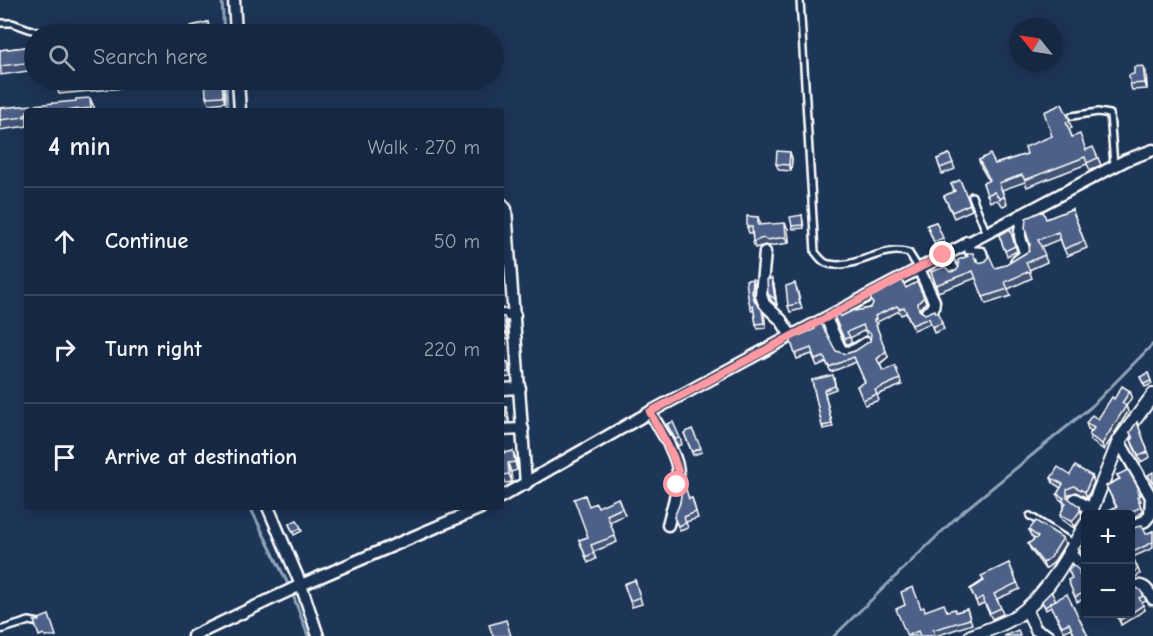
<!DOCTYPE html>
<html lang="en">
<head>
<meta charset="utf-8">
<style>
  body { margin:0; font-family:"Comic Neue",sans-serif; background:#1f3048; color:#f1f3f6 }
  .controls { position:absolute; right:18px; bottom:18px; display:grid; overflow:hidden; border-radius:6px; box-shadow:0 3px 15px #0003 }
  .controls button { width:54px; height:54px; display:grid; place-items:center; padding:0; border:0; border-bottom:2px solid #35445a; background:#162841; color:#f1f3f6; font:30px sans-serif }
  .compass { position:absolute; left:1009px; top:18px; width:54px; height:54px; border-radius:50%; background:#162841; box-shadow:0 3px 15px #0003; rotate:300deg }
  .stop { position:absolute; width:18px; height:18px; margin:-14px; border:4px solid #ff9aa2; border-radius:50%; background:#fff }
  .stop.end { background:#ff9aa2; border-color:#fff; box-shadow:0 2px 6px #0008 }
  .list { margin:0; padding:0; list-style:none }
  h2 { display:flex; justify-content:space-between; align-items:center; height:78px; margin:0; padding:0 24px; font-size:26px }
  h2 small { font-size:20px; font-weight:400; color:#9ea6b1 }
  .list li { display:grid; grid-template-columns:39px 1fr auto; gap:18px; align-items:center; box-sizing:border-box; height:108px; padding:0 24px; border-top:2px solid #35445a }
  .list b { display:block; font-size:22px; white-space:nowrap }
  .list em { font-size:20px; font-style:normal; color:#9ea6b1 }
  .icon { flex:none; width:33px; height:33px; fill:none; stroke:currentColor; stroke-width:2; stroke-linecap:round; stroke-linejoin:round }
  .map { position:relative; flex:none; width:1153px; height:636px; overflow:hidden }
  .search { position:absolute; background:#162841; box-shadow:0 3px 15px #0003; left:24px; top:24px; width:480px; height:66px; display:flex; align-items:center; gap:15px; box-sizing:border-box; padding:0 21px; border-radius:33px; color:#9ea6b1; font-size:22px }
  .panel { position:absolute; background:#162841; box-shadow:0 3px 15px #0003; left:24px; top:108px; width:480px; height:402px; border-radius:6px }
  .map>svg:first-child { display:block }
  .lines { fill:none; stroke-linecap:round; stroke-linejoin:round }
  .stream { stroke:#8ea6b9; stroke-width:3 }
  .service-casing { stroke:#fff; stroke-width:10 }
  .minor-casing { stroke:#fff; stroke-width:15 }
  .tertiary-casing { stroke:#fff; stroke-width:16 }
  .service { stroke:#1d3557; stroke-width:5 }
  .minor { stroke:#1d3557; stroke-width:10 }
  .tertiary { stroke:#1d3557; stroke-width:12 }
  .wall { fill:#425375; stroke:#fff; stroke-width:1.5 }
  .shaded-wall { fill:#36445f; stroke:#fff; stroke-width:1.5 }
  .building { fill:#4d6188; stroke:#fff; stroke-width:1.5 }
  .route { stroke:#ff9aa2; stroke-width:8 }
</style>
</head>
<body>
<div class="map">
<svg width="1153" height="636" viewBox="0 0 1153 636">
  <rect width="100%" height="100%" fill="#1d3557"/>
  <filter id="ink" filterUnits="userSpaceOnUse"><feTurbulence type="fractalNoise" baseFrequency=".0167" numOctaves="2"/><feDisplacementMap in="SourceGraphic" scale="12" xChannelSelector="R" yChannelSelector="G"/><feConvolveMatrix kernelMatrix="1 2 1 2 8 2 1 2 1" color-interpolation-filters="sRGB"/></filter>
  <g filter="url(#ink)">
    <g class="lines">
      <!-- stream -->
      <g class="stream">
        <polyline points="222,0 224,34"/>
        <polyline points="226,80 227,111"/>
        <polyline points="250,507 288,584"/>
        <polyline points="293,595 308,636"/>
        <polyline points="834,636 960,514 1091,407 1153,344"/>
      </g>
      <!-- service casing -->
      <g class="service-casing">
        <g id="service">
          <path d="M800,0L815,252C819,257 823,263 829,264C856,270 883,244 909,253L919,269"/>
          <polyline points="0,23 12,23 43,34"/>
          <polyline points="79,34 104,33"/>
          <polyline points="1072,116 1098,112 1110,114 1114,165"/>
          <polyline points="972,196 986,232"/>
          <polyline points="1030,516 1074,544"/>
          <polyline points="0,630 29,621 39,623"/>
        </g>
      </g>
      <!-- minor casing -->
      <g class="minor-casing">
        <g id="minor">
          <polyline points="234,0 236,34"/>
          <polyline points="238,80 240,111"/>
          <polyline points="501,203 506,209 526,484"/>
          <polyline points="967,242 971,252 981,253 984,263"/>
          <polyline points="765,252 761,295 764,304 781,320 791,336"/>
          <polyline points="943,255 955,272"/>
          <path d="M1016,262L1025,255C1025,248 1020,242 1020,235C1019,227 1024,223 1021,215"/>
          <polyline points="919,269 934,301 933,309 927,312"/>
          <polyline points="501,315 515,315"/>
          <path d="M826,318L841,350C850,355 858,348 866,343"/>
          <polyline points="501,389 520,388"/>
          <path d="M650,412C659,428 678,455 678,473C679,490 672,508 668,525"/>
          <polyline points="501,430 523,429"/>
          <polyline points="1119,441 1151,497 1150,515 1145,521 1130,527"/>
          <polyline points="501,497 650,412 791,336 1126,160 1153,150"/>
          <polyline points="1075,499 1092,510"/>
          <polyline points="268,507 301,585 318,636"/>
          <polyline points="1069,552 1086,571"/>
          <path d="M1130,589C1142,581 1148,589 1153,599"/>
          <polyline points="1026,609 1036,630 1049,636"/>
          <polyline points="193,636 301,585 483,507"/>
        </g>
      </g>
      <!-- tertiary casing -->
      <g class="tertiary-casing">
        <g id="tertiary">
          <polyline points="1090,514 1119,441 1153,395"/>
          <path d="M971,636C990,629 1011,622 1026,609C1052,587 1069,553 1086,524"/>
        </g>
      </g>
      <!-- service -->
      <use href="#service" class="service"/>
      <!-- minor -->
      <use href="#minor" class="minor"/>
      <!-- tertiary -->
      <use href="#tertiary" class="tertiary"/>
    </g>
    <!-- wall -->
    <g class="wall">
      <polygon points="208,22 210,32 202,34 193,34 191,26"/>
      <polygon points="34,46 34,70 1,75 0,50"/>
      <polygon points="1146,72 1147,89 1132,90 1130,84"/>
      <polygon points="56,80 135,80 133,80 134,87 59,94 56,84"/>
      <polygon points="224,85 225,102 209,104 206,97"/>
      <polygon points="1062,104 1072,128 1069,129 1072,137 1086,150 1098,158 1101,165 1090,170 1087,164 1027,187 1025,182 1002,190 1007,204 1003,206 997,200 990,202 983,183 989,181 981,167 979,160 995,164 1027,154 1052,136"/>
      <polygon points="94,107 94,111 27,111 27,126 0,130 0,108"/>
      <polygon points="949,154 955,169 942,174 937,159"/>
      <polygon points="792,158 791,171 779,170 776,164"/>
      <polygon points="960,180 972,210 954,218 944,196 954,191 951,184"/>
      <polygon points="1072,209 1087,248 1067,256 1060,239 1041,247 1047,262 1029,270 1032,278 1008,289 1011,296 986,304 976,278 938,292 931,272 956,271 976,261 995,268 1006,265 1029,251 1046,219"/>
      <polygon points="802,215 804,228 793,229 792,226"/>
      <polygon points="758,217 761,225 788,229 789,243 769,246 765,245 755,248 753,242 752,233 749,233 747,227"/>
      <polygon points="936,222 945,244 936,248 927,225"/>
      <polygon points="1010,229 1017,251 1007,256 999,235"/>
      <polygon points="753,279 754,284 754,297 756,302 762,310 764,314 766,328 758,329 756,324 754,310 752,311 750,306"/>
      <polygon points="772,279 774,285 777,306 771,300 768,294"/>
      <polygon points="906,288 926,302 920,308 921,311 925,314 938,312 944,329 934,333 931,323 914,330 906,313 901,315 899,311 877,322 878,324 876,325 888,357 880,364 883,371 895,366 902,385 877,395 879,400 865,405 857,386 865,382 856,362 831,372 826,362 817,366 812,354 797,359 790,339 815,330 814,326 836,351 845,354 855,351 870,341 870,338 867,336 865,330 850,338 852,343 846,344 834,316 840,317 855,311 870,308"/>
      <polygon points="797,289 802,309 790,312 788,306"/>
      <polygon points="501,317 504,317 506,322 508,339 505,339 506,344 503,344 505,362 508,362 510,367 511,377 501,378"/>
      <polygon points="1148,373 1152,384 1145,387 1140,377"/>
      <polygon points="834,378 836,389 825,393 833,427 823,429 812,380"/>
      <polygon points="1130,391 1132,397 1126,406 1128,412 1104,450 1091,441 1089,435 1092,431 1088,429 1086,423 1098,419 1114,399"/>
      <polygon points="501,407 508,413 509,422 501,423"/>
      <polygon points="1137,422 1150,457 1141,462 1133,446 1131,440 1133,440 1130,432"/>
      <polygon points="667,424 680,438 682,444 678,446"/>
      <polygon points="692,429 702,452 693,455 684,433"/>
      <polygon points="501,440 505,453 516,459 517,470 511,472 512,482 505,483 503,478 501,479"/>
      <polygon points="1070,475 1092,476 1094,482 1087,498 1076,492 1069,494 1069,499 1080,507 1082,513 1082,517 1074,528 1062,520 1060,515 1064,506 1063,501 1059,499 1057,494 1061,488 1053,483 1051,478"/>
      <polygon points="1117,475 1139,489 1141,494 1139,495 1141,501 1139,502 1143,512 1131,519 1131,514 1099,514 1116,507 1106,486 1119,479"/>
      <polygon points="692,498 698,518 686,522 688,528 680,531 674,517 690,499"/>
      <polygon points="589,506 598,507 622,508 625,515 610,522 617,542 593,552 596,559 588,563 579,540 588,537"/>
      <polygon points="297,520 302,531 294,535 289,524"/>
      <polygon points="1131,529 1146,534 1153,531 1153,548 1133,557 1140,574 1131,580"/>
      <polygon points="1029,530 1065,544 1053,563 1045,569 1031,550 1028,544 1035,539 1031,536"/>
      <polygon points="1086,544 1086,559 1080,553 1078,548"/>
      <polygon points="1009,563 1020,589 997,599 1003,614 992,619 984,603 978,606 970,589"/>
      <polygon points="1068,569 1081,572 1083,578 1081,578 1086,587 1086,598 1077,602 1068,580 1072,578"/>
      <polygon points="635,580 642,604 632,607 624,584"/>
      <polygon points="1131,590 1144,596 1146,601 1142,603 1145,610 1121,625 1116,614 1131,614"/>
      <polygon points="1056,600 1088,636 1075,636 1071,628 1064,632 1051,607 1046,610 1042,601"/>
      <polygon points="921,608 925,611 956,612 967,609 972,624 936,636 907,636"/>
    </g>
    <!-- shaded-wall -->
    <g class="shaded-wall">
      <polygon points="1143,66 1146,72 1147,89 1145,83"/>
      <polygon points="222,80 224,85 225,102 223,96"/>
      <polygon points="90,98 94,107 94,111 92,111 91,108"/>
      <polygon points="790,152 792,158 791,171 789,165"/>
      <polygon points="785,223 788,229 789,243 786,237"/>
      <polygon points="753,279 754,284 754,297 752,293"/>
      <polygon points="772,279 774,285 777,306 775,299"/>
      <polygon points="924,297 926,302 920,308 921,316 919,310 918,303"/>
      <polygon points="504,317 506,322 508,339 506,333"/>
      <polygon points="501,339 503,344 506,368 504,362"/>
      <polygon points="886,351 888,357 879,364 877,359"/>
      <polygon points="508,362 510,367 511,377 509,372"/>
      <polygon points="1130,391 1132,397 1126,406 1128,412 1104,450 1102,444 1122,403"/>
      <polygon points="506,406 508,413 509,422 506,416"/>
      <polygon points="513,451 516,459 517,470 515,462"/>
      <polygon points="508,463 511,472 512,482 509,474"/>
      <polygon points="1092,476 1094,482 1087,498 1085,492"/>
      <polygon points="1080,507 1082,517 1074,528 1072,522"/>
      <polygon points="1063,538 1065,544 1053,563 1045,569 1043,563"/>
      <polygon points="1138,569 1140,574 1131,580 1131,574"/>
      <polygon points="1143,605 1145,610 1121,625 1120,620"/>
    </g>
    <!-- building -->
    <g class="building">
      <polygon points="208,22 209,29 193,33 191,26"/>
      <polygon points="34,46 34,62 0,66 0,50"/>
      <polygon points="1143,66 1145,83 1130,84 1129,75 1134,74 1134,67"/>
      <polygon points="56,80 113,80 56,84"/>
      <polygon points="205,80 222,80 223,96 206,97"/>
      <polygon points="90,98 91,108 61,111 27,111 27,115 24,115 25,117 0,120 0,108 76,101 76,99"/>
      <polygon points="1062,104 1070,121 1066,122 1072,137 1080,134 1086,150 1093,147 1098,158 1087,163 1085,157 1025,180 1022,175 999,183 1004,197 1000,199 994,192 987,195 983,183 990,180 979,160 990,154 995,164 1027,154 1025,147 1052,136 1044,112"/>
      <polygon points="777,151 790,152 789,165 776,164"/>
      <polygon points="949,154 953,163 940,168 937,159"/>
      <polygon points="960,180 970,204 952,212 944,196 955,191 951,184"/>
      <polygon points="1072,209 1084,241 1064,249 1058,232 1038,240 1045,255 1026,263 1030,271 1005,282 1008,289 983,297 973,271 936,285 931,272 945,267 950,272 956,271 959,267 958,260 968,256 967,254 970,253 973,253 976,261 979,263 986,261 989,255 995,268 1006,265 1029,251 1030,244 1025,229 1026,218 1043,211 1046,219"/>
      <polygon points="802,215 803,225 792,226 790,217"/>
      <polygon points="747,216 758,217 758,225 785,223 786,237 767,240 763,238 753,242 752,227 747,227"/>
      <polygon points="936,222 943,238 934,242 927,225"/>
      <polygon points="1010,229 1015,246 1005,251 999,235"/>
      <polygon points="753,279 752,293 755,302 762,310 764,323 756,324 753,305 750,306 748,297 746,280"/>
      <polygon points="767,279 772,279 775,299 768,294"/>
      <polygon points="902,280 906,288 917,282 924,297 918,303 919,310 925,314 935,310 936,313 938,312 942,323 932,327 929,318 912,325 904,307 899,309 897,306 875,316 876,319 874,320 886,351 877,359 883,371 895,366 900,379 875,390 877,394 863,400 857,386 865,382 854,357 829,367 824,357 815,360 811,348 795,354 790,339 815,329 814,326 820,322 836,351 845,354 855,351 870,341 871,334 865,330 863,325 847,332 850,337 844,339 834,316 839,313 840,317 854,310 855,311 870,308 873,304 870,297"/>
      <polygon points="795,283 800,303 788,306 786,286"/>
      <polygon points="501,317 504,317 506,333 503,334 504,338 501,339"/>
      <polygon points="501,340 504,362 508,362 509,372 501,373"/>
      <polygon points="1148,373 1151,381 1144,384 1140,377"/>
      <polygon points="833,375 835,386 824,390 832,424 822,426 812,380"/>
      <polygon points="1122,386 1130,391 1122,403 1126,406 1102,444 1089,435 1094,428 1086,423 1092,415 1098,419 1112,397 1114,399"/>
      <polygon points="506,406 506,416 501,417 501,407"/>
      <polygon points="673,422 680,438 675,439 667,424"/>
      <polygon points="1137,422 1148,452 1139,456 1131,440 1133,439 1130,432"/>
      <polygon points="692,429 701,448 692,452 684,433"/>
      <polygon points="501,440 504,453 513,451 515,462 508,463 509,474 502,475 501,470"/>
      <polygon points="1075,466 1092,476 1085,492 1074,486 1067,489 1067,497 1080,507 1080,511 1072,522 1060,515 1066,503 1062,501 1064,498 1057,494 1063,484 1051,478 1058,467 1070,475"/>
      <polygon points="1128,470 1139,489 1137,491 1139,496 1137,497 1141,507 1127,514 1099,514 1117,507 1106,486 1120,479 1117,475"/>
      <polygon points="1153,472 1153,483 1148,475"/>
      <polygon points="685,486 689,499 692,498 696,512 684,517 686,523 678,526 674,517 680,503 682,487"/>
      <polygon points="585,495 589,506 596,503 598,507 618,498 622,508 607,515 615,536 591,545 594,553 586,557 579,540 588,537 574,499"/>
      <polygon points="297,520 301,528 293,532 289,524"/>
      <polygon points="1036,521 1063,538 1051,557 1043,563 1028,544 1038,537 1029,530"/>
      <polygon points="1142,525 1146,534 1153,531 1153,542 1131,553 1131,529"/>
      <polygon points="1086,544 1086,556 1078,548"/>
      <polygon points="1131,553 1138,569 1131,574"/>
      <polygon points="1009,563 1017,583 994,594 1001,608 990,613 982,597 976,601 970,589 984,581 981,576"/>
      <polygon points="1074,566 1081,572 1079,573 1086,587 1086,592 1075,597 1068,580 1072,578 1068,569"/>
      <polygon points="635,580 640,597 630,601 624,584"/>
      <polygon points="913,587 921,608 924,607 925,611 944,604 947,611 955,609 956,612 967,609 970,619 933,630 936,636 920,636 918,631 907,636 896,609 905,605 901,592"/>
      <polygon points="1137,588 1140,590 1144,596 1139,598 1143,605 1131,613 1131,590"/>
      <polygon points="1051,592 1056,600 1045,607 1042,601"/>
      <polygon points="1067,594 1088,636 1075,636 1069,623 1062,626 1050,603"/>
      <polygon points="1116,614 1130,614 1120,620"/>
      <polygon points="49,615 56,636 45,636 44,634 39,636 34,621 39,621 41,618"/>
      <polygon points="506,620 511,636 493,636 489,625"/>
      <polygon points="1018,630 1020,636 1004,636"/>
    </g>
  </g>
  <g class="lines" filter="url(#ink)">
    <!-- route -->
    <polyline class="route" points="677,485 678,471 673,456 650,412 943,255"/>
  </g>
</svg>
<div class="controls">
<button>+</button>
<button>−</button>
</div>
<svg class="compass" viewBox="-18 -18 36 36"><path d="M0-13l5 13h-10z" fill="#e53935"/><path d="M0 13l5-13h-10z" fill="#9ea6b1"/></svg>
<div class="stop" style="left:677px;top:485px"></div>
<div class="stop end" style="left:943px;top:255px"></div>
<div class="search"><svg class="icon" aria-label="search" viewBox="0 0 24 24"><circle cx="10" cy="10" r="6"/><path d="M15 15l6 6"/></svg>Search here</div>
<section class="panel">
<h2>4 min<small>Walk · 270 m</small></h2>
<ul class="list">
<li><svg class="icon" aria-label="ahead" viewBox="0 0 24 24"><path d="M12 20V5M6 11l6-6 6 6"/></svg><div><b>Continue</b></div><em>50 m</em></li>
<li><svg class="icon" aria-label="right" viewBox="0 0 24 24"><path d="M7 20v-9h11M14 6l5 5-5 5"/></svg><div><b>Turn right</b></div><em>220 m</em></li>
<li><svg class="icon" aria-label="arrive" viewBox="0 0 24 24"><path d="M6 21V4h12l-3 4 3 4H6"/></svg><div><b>Arrive at destination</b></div></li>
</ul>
</section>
</div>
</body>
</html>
